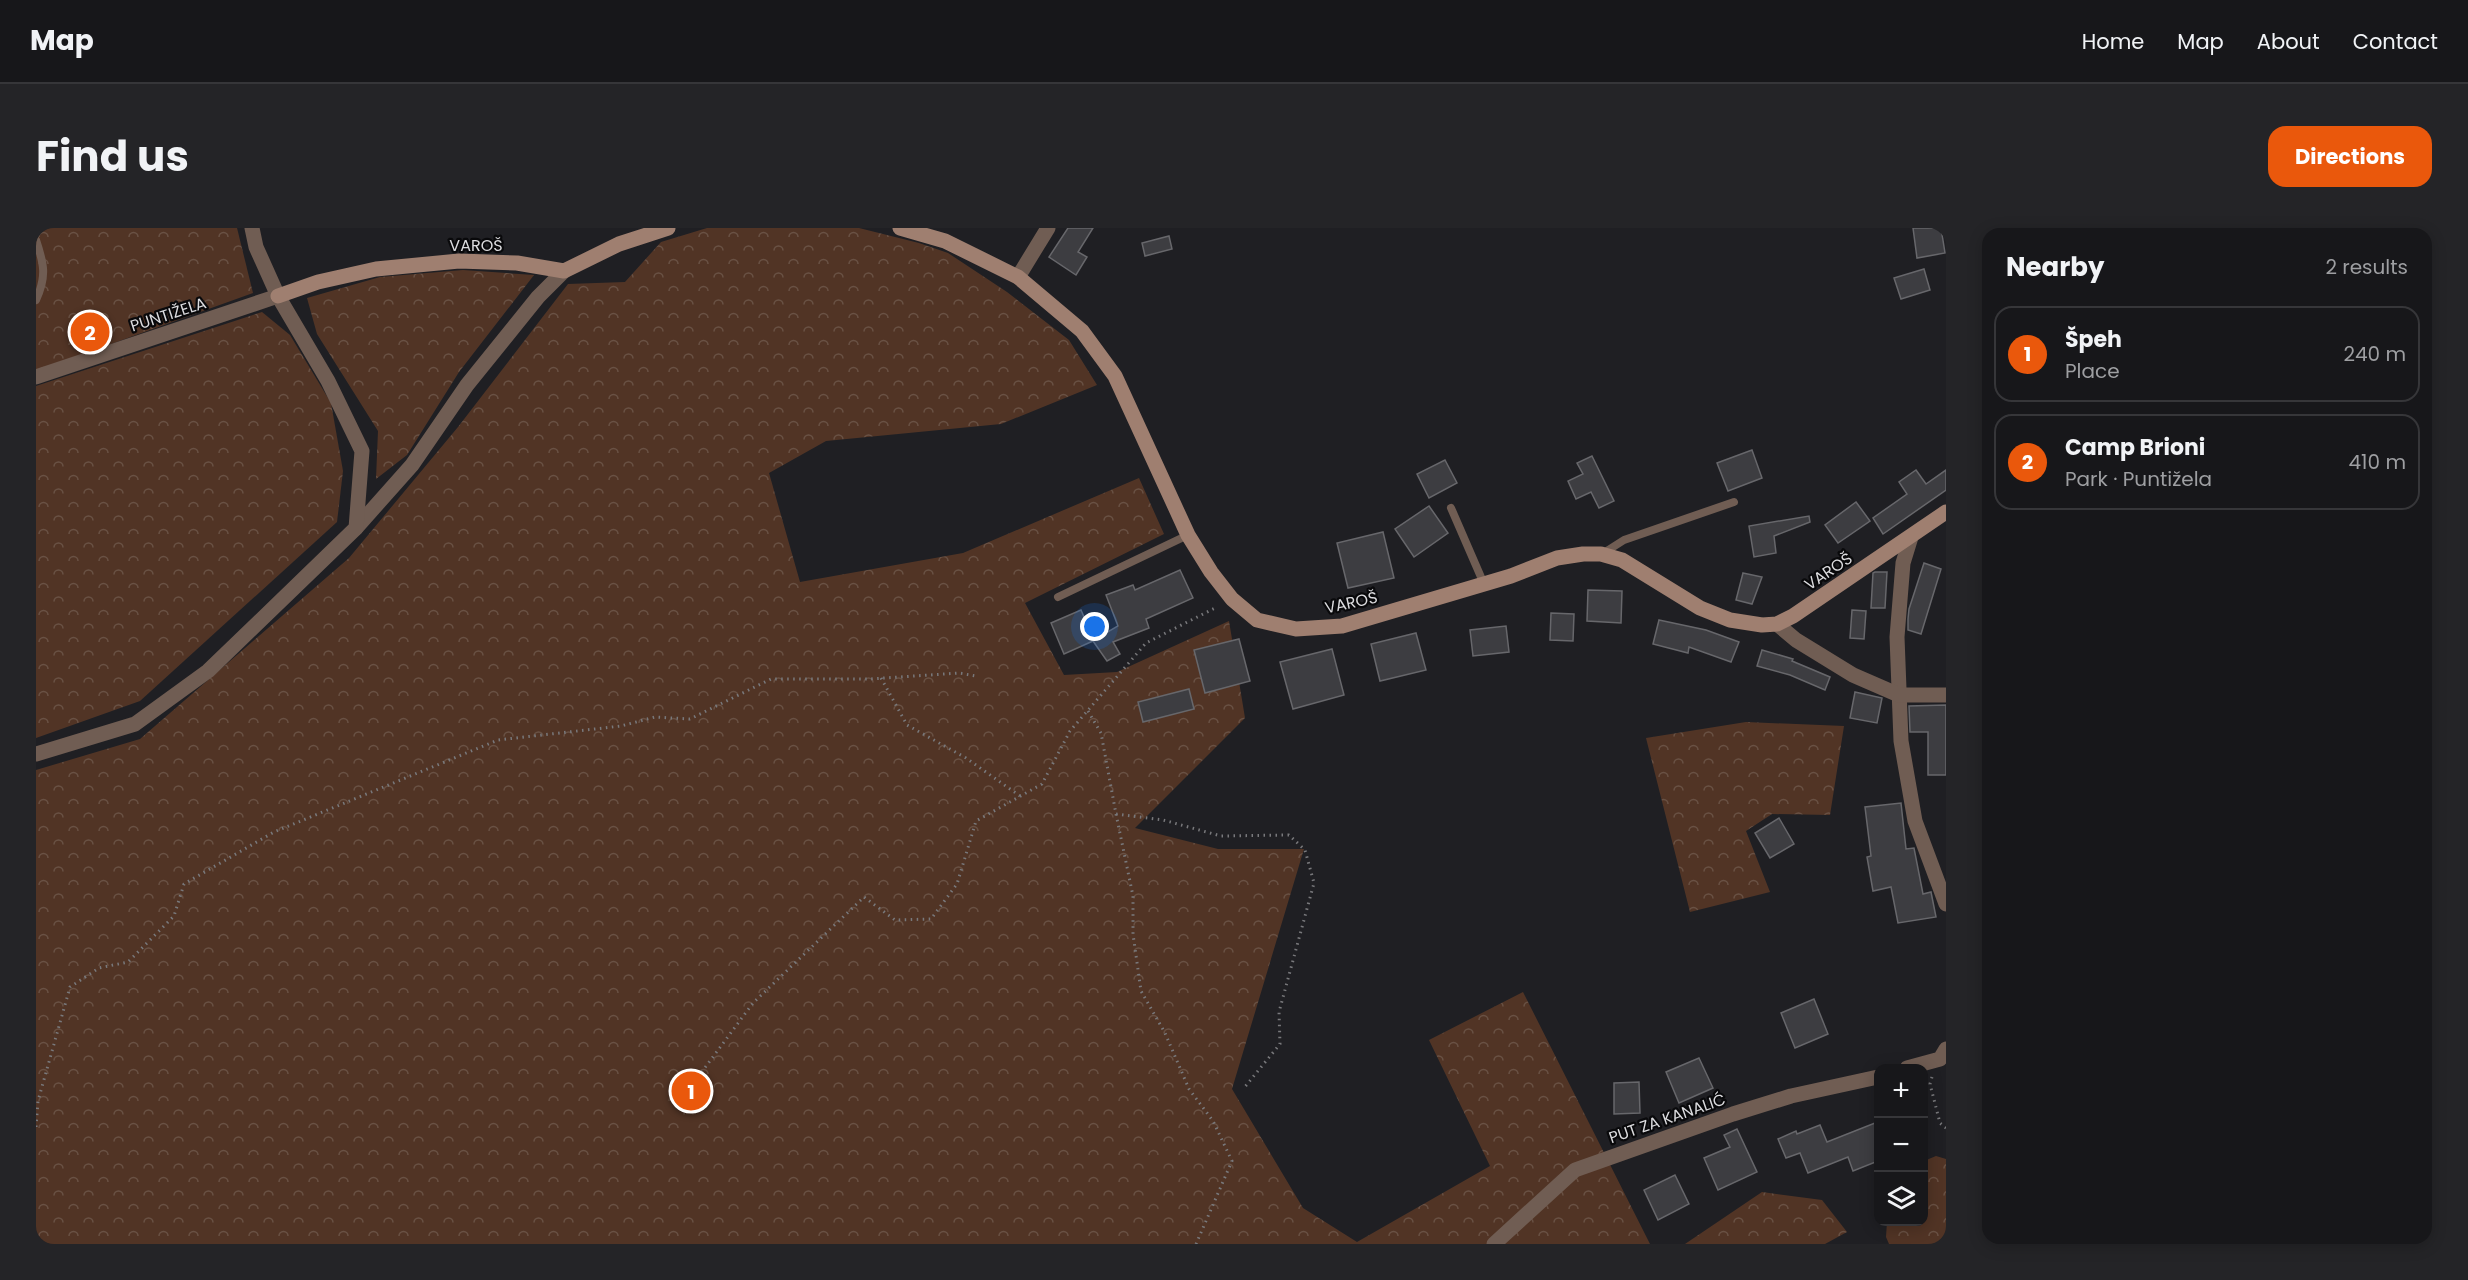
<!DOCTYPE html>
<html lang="en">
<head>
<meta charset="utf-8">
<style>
  body { margin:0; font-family:Poppins,sans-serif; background:#242427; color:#f1f3f6 }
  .controls { position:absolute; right:18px; bottom:18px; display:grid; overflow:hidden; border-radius:12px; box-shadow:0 3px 15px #0003 }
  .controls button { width:54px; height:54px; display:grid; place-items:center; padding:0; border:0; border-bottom:2px solid #363639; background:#17171a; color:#f1f3f6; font:30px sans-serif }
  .you { position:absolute; left:1059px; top:399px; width:21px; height:21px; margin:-15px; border:4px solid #fff; border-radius:50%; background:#1a73e8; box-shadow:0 0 0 9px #1a73e833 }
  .badge { display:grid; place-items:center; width:39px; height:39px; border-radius:50%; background:#ea580c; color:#fff; font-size:20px; font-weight:700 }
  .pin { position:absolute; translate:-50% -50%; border:3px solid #fff; box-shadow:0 2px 6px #0006 }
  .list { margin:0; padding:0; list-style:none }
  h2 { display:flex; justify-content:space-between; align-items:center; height:78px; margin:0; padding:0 24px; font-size:26px }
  h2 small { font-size:20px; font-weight:400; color:#9e9fa2 }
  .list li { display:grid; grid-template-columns:39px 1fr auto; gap:18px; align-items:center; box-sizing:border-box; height:96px; margin:0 12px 12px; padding:0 12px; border:2px solid #363639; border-radius:18px }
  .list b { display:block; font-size:22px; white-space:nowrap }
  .list p { margin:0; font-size:20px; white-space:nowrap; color:#9e9fa2 }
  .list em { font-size:20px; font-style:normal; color:#9e9fa2 }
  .icon { flex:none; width:33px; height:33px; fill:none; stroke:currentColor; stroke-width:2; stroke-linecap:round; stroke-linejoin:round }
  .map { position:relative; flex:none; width:1910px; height:1016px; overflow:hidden; border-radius:18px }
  header { display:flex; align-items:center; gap:36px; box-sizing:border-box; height:84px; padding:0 30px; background:#17171a; border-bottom:2px solid #363639 }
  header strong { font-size:28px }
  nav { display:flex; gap:33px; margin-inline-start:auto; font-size:21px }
  .intro { display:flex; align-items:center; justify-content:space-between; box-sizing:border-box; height:144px; padding:0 36px }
  h1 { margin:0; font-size:42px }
  .button { padding:15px 27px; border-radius:18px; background:#ea580c; color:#fff; font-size:21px; font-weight:700 }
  main { display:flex; gap:36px; padding:0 36px }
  aside { flex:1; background:#17171a; border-radius:18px; box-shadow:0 3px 15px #0003 }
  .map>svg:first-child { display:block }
  .forest { fill:url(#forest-crowns) }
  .building { fill:#3d3d41; stroke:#67676b; stroke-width:1.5 }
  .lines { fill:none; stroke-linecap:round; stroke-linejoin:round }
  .path { stroke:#79797c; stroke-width:3; stroke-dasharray:1.5 4.5; stroke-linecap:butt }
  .lane { stroke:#705d53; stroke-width:8 }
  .street { stroke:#705d53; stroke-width:15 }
  .secondary { stroke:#9f7f70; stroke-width:15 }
  .labels { text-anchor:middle; stroke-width:4.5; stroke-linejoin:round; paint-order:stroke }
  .street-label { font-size:16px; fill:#dcdcdf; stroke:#09090b }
</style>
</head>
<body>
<header>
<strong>Map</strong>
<nav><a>Home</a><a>Map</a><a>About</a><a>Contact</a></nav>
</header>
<div class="intro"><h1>Find us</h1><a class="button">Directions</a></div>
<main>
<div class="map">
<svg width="1910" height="1016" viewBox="0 0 1910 1016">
  <defs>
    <pattern id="forest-crowns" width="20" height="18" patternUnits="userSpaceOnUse" patternTransform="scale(1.5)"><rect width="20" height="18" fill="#513425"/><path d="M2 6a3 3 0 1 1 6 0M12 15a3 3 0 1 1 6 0" fill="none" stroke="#695144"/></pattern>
  </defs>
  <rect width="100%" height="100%" fill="#1f1f23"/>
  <!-- forest -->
  <g class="forest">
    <polygon points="0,0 201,0 217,65 0,143"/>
    <polygon points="671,0 823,0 883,15 912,25 971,64 1033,112 1061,157 965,196 790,213 733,245 764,354 927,325 1103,250 1128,306 989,375 1028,447 1081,444 1193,393 1209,490 1099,600 1182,621 1268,621 1196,861 1267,980 1321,1014 1454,938 1393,812 1487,764 1614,1016 0,1016 0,542 104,511 313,330 422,199 532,56 589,54 625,14"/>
    <polygon points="427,42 498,47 423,144 371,227 340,251 342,203 281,106 271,70 344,49"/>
    <polygon points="226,84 254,107 295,175 307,243 301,294 104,473 0,510 0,158"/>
    <polygon points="1710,494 1808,498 1794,587 1736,586 1710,603 1734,664 1654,684 1610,510"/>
    <polygon points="1900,928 1910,931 1910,1016 1853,1016 1850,1009 1851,994 1888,994 1888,933"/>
    <polygon points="1726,964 1786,972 1811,1004 1789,1016 1649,1016"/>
  </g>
  <!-- building -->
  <g class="building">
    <polygon points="1032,0 1057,0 1042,24 1051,29 1040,47 1013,29"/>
    <polygon points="1877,0 1905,0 1909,25 1881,30"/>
    <polygon points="1133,8 1136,21 1109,28 1106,15"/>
    <polygon points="1888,41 1894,62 1865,71 1858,50"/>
    <polygon points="1716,222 1726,250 1692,263 1681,235"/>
    <polygon points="1556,228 1578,273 1563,280 1555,264 1540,271 1532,253 1547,246 1541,235"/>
    <polygon points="1409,232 1421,255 1393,270 1381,246"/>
    <polygon points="1880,242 1890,256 1910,242 1910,262 1847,306 1837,290 1871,266 1863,254"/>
    <polygon points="1820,274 1834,293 1802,315 1789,297"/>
    <polygon points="1393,278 1412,305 1378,329 1359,301"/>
    <polygon points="1773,288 1774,294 1738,308 1740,325 1718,329 1713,298"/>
    <polygon points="1347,304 1358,350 1312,360 1301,315"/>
    <polygon points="1888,335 1905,341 1885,406 1872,402 1872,391 1873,381"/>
    <polygon points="1144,342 1157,370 1110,391 1113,400 1077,414 1084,426 1071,433 1057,413 1028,426 1015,395 1045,382 1058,412 1082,398 1070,367 1097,357 1099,362"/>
    <polygon points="1839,344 1851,344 1849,380 1835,380 1837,345"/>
    <polygon points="1707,345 1726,349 1716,376 1700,372"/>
    <polygon points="1552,362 1586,363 1585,395 1551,393"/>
    <polygon points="1816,382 1830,383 1828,411 1814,410"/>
    <polygon points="1515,385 1538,386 1537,413 1514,412"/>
    <polygon points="1623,392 1670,402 1703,414 1695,434 1653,419 1652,425 1617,416"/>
    <polygon points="1470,398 1473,424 1437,428 1434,402"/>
    <polygon points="1380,405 1390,442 1344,453 1335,416"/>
    <polygon points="1203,411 1214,453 1169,465 1158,422"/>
    <polygon points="1296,421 1308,467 1257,481 1244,434"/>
    <polygon points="1726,422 1757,431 1756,433 1794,449 1789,462 1754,447 1721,438"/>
    <polygon points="1153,461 1158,481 1107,494 1102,474"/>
    <polygon points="1819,464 1846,470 1841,495 1814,490"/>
    <polygon points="1910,477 1910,547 1892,547 1892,504 1874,504 1873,478"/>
    <polygon points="1865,575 1870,621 1878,620 1887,666 1895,664 1900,689 1862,695 1855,659 1837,663 1831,629 1835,628 1829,579"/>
    <polygon points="1743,590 1758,616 1734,630 1719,605"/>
    <polygon points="1778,771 1792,806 1759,820 1745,785"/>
    <polygon points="1663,830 1677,860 1643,875 1630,844"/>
    <polygon points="1603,854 1604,885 1578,886 1578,855"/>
    <polygon points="1839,895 1842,903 1842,933 1817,943 1812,929 1772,945 1764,925 1750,930 1742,911 1760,903 1761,906 1784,897 1791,914"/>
    <polygon points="1701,901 1721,944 1682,962 1668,930 1694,919 1688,907"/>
    <polygon points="1639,947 1653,976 1622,992 1608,962"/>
  </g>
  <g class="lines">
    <!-- path -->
    <g class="path">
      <polyline points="845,450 871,497 930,530 984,568"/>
      <polyline points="1052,483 1065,505 1080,586 1127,592 1185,608 1253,607 1269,622 1278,655 1243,784 1244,816 1208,860"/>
      <polyline points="1080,586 1097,668 1097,706 1105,763 1129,805 1153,861 1177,893 1196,933 1160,1016"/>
      <polyline points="662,849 717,775 828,669 859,692 895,691 921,656 940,593 1006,556 1034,503 1110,415 1181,379"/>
      <polyline points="1896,849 1894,856 1904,895 1910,900"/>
      <polyline points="0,899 2,873 34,759 63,740 92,734 138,688 148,656 238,604 462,512 585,498 619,489 654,491 735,451 834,451 923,445 940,448"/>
    </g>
    <!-- lane -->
    <g class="lane">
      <path d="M0,12C8,36 11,48 0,72"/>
      <polyline points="1415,280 1448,356"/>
      <polyline points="1566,326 1588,312 1698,274"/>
      <polyline points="1022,369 1152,307"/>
    </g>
    <!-- street -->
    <g class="street">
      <polyline points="982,49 1012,0"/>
      <polyline points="0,149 242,68"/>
      <polyline points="320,300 376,237 431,157 502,69 528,43"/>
      <polyline points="1875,309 1867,335 1861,409 1865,513 1879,593 1910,676"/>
      <polyline points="1741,396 1760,412 1817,447 1863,467 1910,467"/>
      <polyline points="0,526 99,496 172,443 320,300 326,223 292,153 242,68 220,19 216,0"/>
      <polyline points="1871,840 1904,831 1910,821"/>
      <polyline points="1458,1016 1539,942 1697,886 1755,868 1842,849"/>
    </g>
    <!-- secondary -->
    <g class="secondary">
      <polyline points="864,0 909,13 982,49 1046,103 1079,148 1152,307 1175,344 1196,371 1221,392 1260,401 1306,398 1475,348 1521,330 1547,326 1565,326 1586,332 1664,380 1694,392 1726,397 1741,396 1757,388 1910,284"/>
      <polyline points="242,68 282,54 340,41 423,33 481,35 528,43 583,16 632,0"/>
    </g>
  </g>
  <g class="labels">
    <!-- street labels -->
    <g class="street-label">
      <text x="440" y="23">VAROŠ</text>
      <text transform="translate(132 86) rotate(-18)" y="6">PUNTIŽELA</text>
      <text transform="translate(1792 343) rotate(-34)" y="6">VAROŠ</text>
      <text transform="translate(1315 374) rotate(-12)" y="6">VAROŠ</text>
      <text transform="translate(1631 890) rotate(-19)" y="6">PUT ZA KANALIĆ</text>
    </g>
  </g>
</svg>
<div class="controls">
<button>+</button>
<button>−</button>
<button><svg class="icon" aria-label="layers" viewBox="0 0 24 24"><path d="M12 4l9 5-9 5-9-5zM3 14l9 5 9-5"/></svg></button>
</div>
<div class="you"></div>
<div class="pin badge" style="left:655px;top:863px">1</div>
<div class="pin badge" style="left:54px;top:104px">2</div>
</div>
<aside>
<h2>Nearby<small>2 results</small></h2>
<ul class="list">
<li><span class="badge">1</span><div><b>Špeh</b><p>Place</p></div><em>240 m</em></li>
<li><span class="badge">2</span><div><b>Camp Brioni</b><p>Park · Puntižela</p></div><em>410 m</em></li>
</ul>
</aside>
</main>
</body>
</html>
